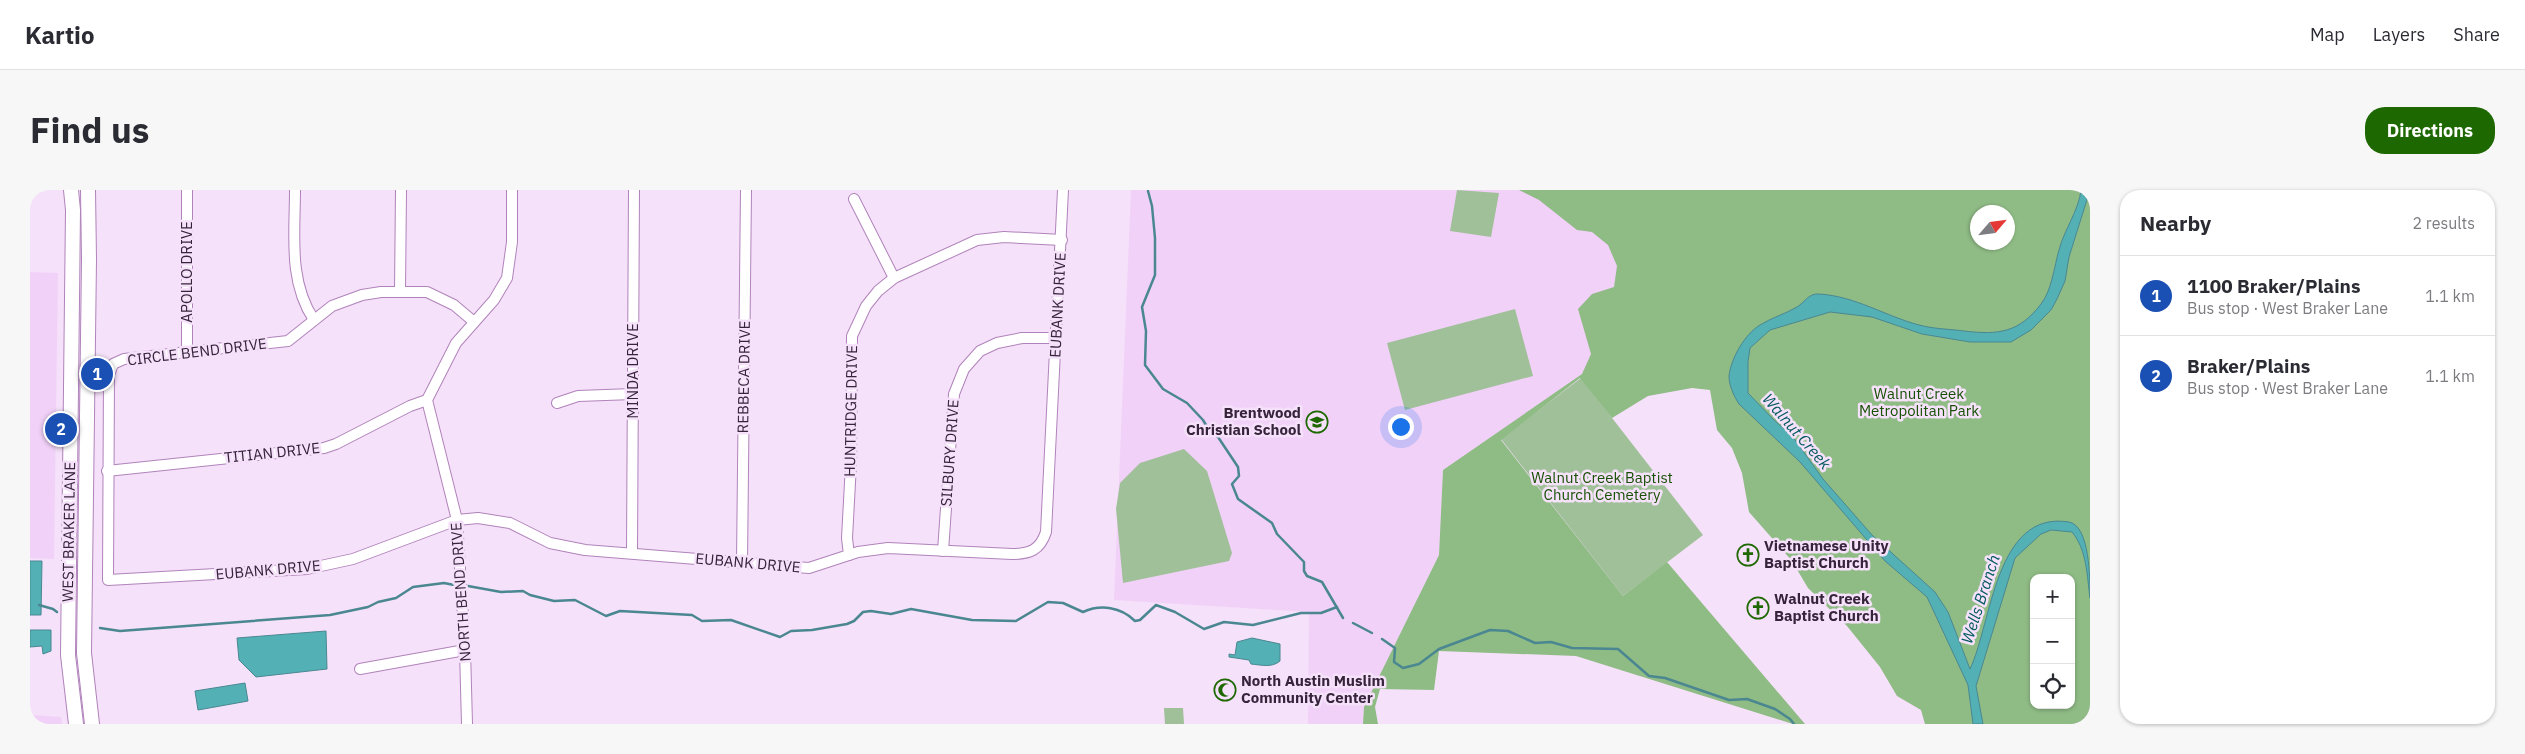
<!DOCTYPE html>
<html lang="en">
<head>
<meta charset="utf-8">
<style>
  body { margin:0; font-family:"IBM Plex Sans",sans-serif; background:#f7f7f7; color:#2b2b33 }
  .controls { position:absolute; right:15px; bottom:15px; display:grid; overflow:hidden; border-radius:10px; box-shadow:0 1px 4px #0004 }
  .controls button { width:45px; height:45px; display:grid; place-items:center; padding:0; border:0; border-bottom:1px solid #e1e1e2; background:#fff; color:#2b2b33; font:25px sans-serif }
  .compass { position:absolute; left:1940px; top:15px; width:45px; height:45px; border-radius:50%; background:#fff; box-shadow:0 1px 4px #0004; rotate:62deg }
  .you { position:absolute; left:1370px; top:236px; width:18px; height:18px; margin:-12px; border:4px solid #fff; border-radius:50%; background:#1a73e8; box-shadow:0 0 0 8px #1a73e833 }
  .badge { display:grid; place-items:center; width:32px; height:32px; border-radius:50%; background:#1e6802; color:#fff; font-size:16px; font-weight:700 }
  .pin { position:absolute; translate:-50% -50%; border:2px solid #fff; box-shadow:0 1px 5px #0006 }
  .list { margin:0; padding:0; list-style:none }
  h2 { display:flex; justify-content:space-between; align-items:center; height:65px; margin:0; padding:0 20px; font-size:21px }
  h2 small { font-size:16px; font-weight:400; color:#7c7c81 }
  .list li { display:grid; grid-template-columns:32px 1fr auto; gap:15px; align-items:center; box-sizing:border-box; height:80px; padding:0 20px; border-top:1px solid #e1e1e2 }
  .list b { display:block; font-size:19px; white-space:nowrap }
  .list p { margin:0; font-size:16px; white-space:nowrap; color:#7c7c81 }
  .list em { font-size:16px; font-style:normal; color:#7c7c81 }
  .icon { flex:none; width:28px; height:28px; fill:none; stroke:currentColor; stroke-width:2; stroke-linecap:round; stroke-linejoin:round }
  .map { position:relative; flex:none; width:2060px; height:534px; overflow:hidden; border-radius:20px }
  header { display:flex; align-items:center; gap:30px; box-sizing:border-box; height:70px; padding:0 25px; background:#fff; border-bottom:1px solid #e1e1e2 }
  header strong { font-size:24px }
  nav { display:flex; gap:28px; margin-inline-start:auto; font-size:18px }
  .intro { display:flex; align-items:center; justify-content:space-between; box-sizing:border-box; height:120px; padding:0 30px }
  h1 { margin:0; font-size:35px }
  .button { padding:12px 22px; border-radius:20px; background:#1e6802; color:#fff; font-size:18px; font-weight:700 }
  main { display:flex; gap:30px; padding:0 30px }
  aside { flex:1; background:#fff; border-radius:20px; box-shadow:0 1px 4px #0004 }
  .map>svg:first-child { display:block }
  .built { fill:#f2d1f9 }
  .green { fill:#a0c099 }
  .forest { fill:#8fbb85; fill-rule:evenodd }
  .water { fill:#53b1b6; stroke:#4a8791 }
  .lines { fill:none; stroke-linecap:round; stroke-linejoin:round }
  .stream { stroke:#4a8791; stroke-width:2.5 }
  .street-casing { stroke:#b183bb; stroke-width:12 }
  .secondary-casing { stroke:#b183bb; stroke-width:16 }
  .street { stroke:#fff; stroke-width:10 }
  .secondary { stroke:#fff; stroke-width:14 }
  .labels { text-anchor:middle; stroke-width:5; stroke-linejoin:round; paint-order:stroke }
  .street-label { font-size:15px; fill:#36243b; stroke:#f5e1f9 }
  .park-label { font-size:15px; fill:#175104; stroke:#f5e1f9 }
  .poi-label { font-size:15px; font-weight:bold; fill:#36243b; stroke:#f5e1f9; text-anchor:start }
  .water-label { font-size:16px; font-style:italic; fill:#055b5f; stroke:#f5e1f9 }
</style>
</head>
<body>
<header>
<strong>Kartio</strong>
<nav><a>Map</a><a>Layers</a><a>Share</a></nav>
</header>
<div class="intro"><h1>Find us</h1><a class="button">Directions</a></div>
<main>
<div class="map">
<svg width="2060" height="534" viewBox="0 0 2060 534">
  <rect width="100%" height="100%" fill="#f5e1f9"/>
  <!-- built -->
  <g class="built">
    <polygon points="1101,0 1622,0 1618,135 1553,184 1413,280 1409,365 1334,517 1333,534 1278,534 1279,422 1084,410"/>
    <polygon points="0,82 28,83 24,369 0,368"/>
    <polygon points="0,525 31,527 32,534 0,534"/>
  </g>
  <!-- green -->
  <g class="green">
    <polygon points="1427,0 1469,3 1461,47 1420,41"/>
    <polygon points="1485,119 1503,186 1375,220 1357,153"/>
    <polygon points="1551,188 1673,345 1593,406 1471,249"/>
    <polygon points="1154,259 1177,281 1202,363 1199,371 1093,393 1086,319 1090,293 1110,273"/>
    <polygon points="1134,518 1153,518 1154,534 1135,534"/>
  </g>
  <!-- forest -->
  <path class="forest" d="M1489,0H2060V532L2045,534H1895L1891,520L1867,506L1850,477L1817,436L1778,398L1762,371L1719,322L1712,283L1702,258L1687,240L1680,200L1662,198L1618,206L1582,228L1550,188L1471,250L1593,406L1637,372L1775,534H1763L1546,466L1409,461L1404,500L1350,499L1345,517L1348,534H1333L1334,517L1409,365L1413,280L1552,184L1561,164L1548,119L1562,104L1584,97L1587,76L1578,55L1562,42L1547,40L1509,10ZM1948,22H1978V52H1948ZM2004,388H2041V515H2004Z"/>
  <!-- water -->
  <g class="water">
    <path d="M2051,0H2060L2039,67L2035,91L2027,109L2021,120L2001,140L1981,152H1940L1892,144L1842,127L1800,122L1740,140L1720,158L1718,172V203L1743,229L1763,247L1793,289L1842,345L1905,402L1918,422L1940,479C1962,433 1965,320 2039,332C2060,336 2060,389 2060,408C2057,386 2057,360 2042,342L2021,340L2011,344L1985,368L1946,496L1953,534H1943L1938,495L1897,407L1855,371L1770,272L1709,214C1704,206 1699,196 1699,186C1701,168 1715,144 1730,135C1741,128 1755,124 1767,117C1775,112 1779,103 1789,104C1825,106 1855,126 1889,135C1904,139 1919,139 1934,141C1968,145 1989,143 2011,114C2022,100 2024,77 2029,60C2034,40 2049,20 2051,0Z"/>
    <polygon points="0,371 12,371 11,425 0,425"/>
    <polygon points="0,440 21,440 21,461 13,464 12,456 0,457"/>
    <polygon points="296,441 297,479 226,487 209,470 207,448"/>
    <path d="M1222,448L1250,454V471C1242,478 1231,475 1221,474L1219,470L1199,467V464L1205,465L1207,452Z"/>
    <polygon points="215,493 218,511 168,520 165,501"/>
  </g>
  <g class="lines">
    <!-- stream -->
    <g class="stream">
      <polyline points="1118,1 1122,16 1125,48 1125,85 1112,117 1116,141 1115,175 1133,199 1157,213 1173,230 1179,240 1188,247 1208,277 1209,286 1202,294 1208,309 1242,333 1247,344 1274,372 1274,381 1277,386 1292,392 1313,428"/>
      <path d="M438,396L471,402L493,401L500,405L524,411L545,410L576,426L590,421L662,425L672,431L701,430L750,447L761,441L782,440L817,434L824,431L833,422L841,421L861,424L881,419L942,430L986,431L1018,412L1033,413L1053,422C1071,414 1091,417 1105,431L1110,430L1126,415L1145,422L1174,439L1194,432L1223,435L1271,423H1291L1307,417"/>
      <polyline points="9,415 23,419 27,422"/>
      <polyline points="1323,433 1342,443"/>
      <polyline points="70,438 90,441 300,425 338,417 348,412 366,408 383,397 414,393 424,395"/>
      <polyline points="1352,449 1365,458 1364,472 1373,478 1389,474 1409,459 1460,440 1478,441 1505,453 1521,452 1542,458 1588,459 1619,486 1635,488 1699,510 1717,509 1745,519 1760,529 1764,534"/>
    </g>
    <!-- street casing -->
    <g class="street-casing">
      <g id="street">
        <path d="M265,0C265,44 258,91 284,130"/>
        <polyline points="824,9 864,88"/>
        <polyline points="370,101 371,0"/>
        <path d="M443,131L424,115L397,102H351L332,105L302,116L258,151L94,169L83,174L79,185L78,390L277,379L323,369L427,330L448,328L480,333L520,353L555,360L779,378L828,362L858,358L982,364C1000,364 1010,360 1016,342L1033,0"/>
        <polyline points="157,163 157,0"/>
        <polyline points="527,213 548,206 603,204"/>
        <polyline points="77,281 294,258 306,254 380,216 397,210"/>
        <polyline points="913,361 924,204 934,179 950,161 967,153 992,148 1026,148"/>
        <polyline points="602,362 604,0"/>
        <polyline points="819,365 817,348 821,274 822,146 836,116 848,101 864,88 947,50 974,47 1032,50"/>
        <polyline points="712,373 716,0"/>
        <polyline points="330,479 435,460"/>
        <polyline points="437,534 435,460 427,330 397,210 426,153 464,110 477,88 482,52 482,0"/>
      </g>
    </g>
    <!-- secondary casing -->
    <g class="secondary-casing">
      <g id="secondary">
        <polyline points="41,0 43,20 38,465 46,534"/>
        <polyline points="58,0 59,69 54,463 62,534"/>
      </g>
    </g>
    <!-- street -->
    <use href="#street" class="street"/>
    <!-- secondary -->
    <use href="#secondary" class="secondary"/>
  </g>
  <!-- icons -->
  <defs>
    <g id="school-ring" transform="scale(1.125)"><circle r="9.5" fill="#f5e1f9" stroke="#1e6802" stroke-width="1.5"/><path d="M0-5L7-2L0 1L-7-2ZM-4 1L0 2.5L4 1V4Q0 6-4 4Z" fill="#1e6802"/></g>
    <g id="church-ring" transform="scale(1.125)"><circle r="9.5" fill="#f5e1f9" stroke="#1e6802" stroke-width="1.5"/><path d="M-1.2-6h2.4v3.5h3.3v2.4h-3.3V6h-2.4V-.1h-3.3v-2.4h3.3Z" fill="#1e6802"/></g>
    <g id="mosque-ring" transform="scale(1.125)"><circle r="9.5" fill="#f5e1f9" stroke="#1e6802" stroke-width="1.5"/><path d="M3.5-4.9A6 6 0 1 0 3.5 4.9A5 5 0 1 1 3.5-4.9Z" fill="#1e6802"/></g>
  </defs>
  <g fill-rule="evenodd">
    <use href="#school-ring" x="1287" y="232"/>
    <use href="#church-ring" x="1718" y="365"/>
    <use href="#church-ring" x="1728" y="418"/>
    <use href="#mosque-ring" x="1195" y="500"/>
  </g>
  <g class="labels">
    <!-- street labels -->
    <g class="street-label">
      <text transform="translate(157 82) rotate(-90)" y="5">APOLLO DRIVE</text>
      <text transform="translate(1028 115) rotate(-87)" y="5">EUBANK DRIVE</text>
      <text transform="translate(167 162) rotate(-7)" y="5">CIRCLE BEND DRIVE</text>
      <text transform="translate(603 181) rotate(-90)" y="5">MINDA DRIVE</text>
      <text transform="translate(714 187) rotate(-89)" y="5">REBBECA DRIVE</text>
      <text transform="translate(821 221) rotate(-89)" y="5">HUNTRIDGE DRIVE</text>
      <text transform="translate(242 263) rotate(-6)" y="5">TITIAN DRIVE</text>
      <text transform="translate(920 263) rotate(-86)" y="5">SILBURY DRIVE</text>
      <text transform="translate(39 342) rotate(-89)" y="5">WEST BRAKER LANE</text>
      <text transform="translate(718 373) rotate(5)" y="5">EUBANK DRIVE</text>
      <text transform="translate(238 380) rotate(-5)" y="5">EUBANK DRIVE</text>
      <text transform="translate(431 402) rotate(-94)" y="5">NORTH BEND DRIVE</text>
    </g>
    <!-- park labels -->
    <g class="park-label">
      <text x="1889" y="209">Walnut Creek<tspan x="1889" dy="17">Metropolitan Park</tspan></text>
      <text x="1572" y="293">Walnut Creek Baptist<tspan x="1572" dy="17">Church Cemetery</tspan></text>
    </g>
    <!-- poi labels -->
    <g class="poi-label">
      <text x="1271" y="228" text-anchor="end">Brentwood<tspan x="1271" dy="17">Christian School</tspan></text>
      <text x="1734" y="361">Vietnamese Unity<tspan x="1734" dy="17">Baptist Church</tspan></text>
      <text x="1744" y="414">Walnut Creek<tspan x="1744" dy="17">Baptist Church</tspan></text>
      <text x="1211" y="496">North Austin Muslim<tspan x="1211" dy="17">Community Center</tspan></text>
    </g>
    <!-- water labels -->
    <g class="water-label">
      <text transform="translate(1767 241) rotate(49)" y="6">Walnut Creek</text>
      <text transform="translate(1950 409) rotate(-72)" y="6">Wells Branch</text>
    </g>
  </g>
</svg>
<div class="controls">
<button>+</button>
<button>−</button>
<button><svg class="icon" aria-label="locate" viewBox="0 0 24 24"><circle cx="12" cy="12" r="6"/><path d="M12 2v4M12 18v4M2 12h4M18 12h4"/></svg></button>
</div>
<svg class="compass" viewBox="-18 -18 36 36"><path d="M0-13l5 13h-10z" fill="#e53935"/><path d="M0 13l5-13h-10z" fill="#7c7c81"/></svg>
<div class="you"></div>
<div class="pin badge" style="left:67px;top:184px;background:#1a4fb4">1</div>
<div class="pin badge" style="left:31px;top:239px;background:#1a4fb4">2</div>
</div>
<aside>
<h2>Nearby<small>2 results</small></h2>
<ul class="list">
<li><span class="badge" style="background:#1a4fb4">1</span><div><b>1100 Braker/Plains</b><p>Bus stop · West Braker Lane</p></div><em>1.1 km</em></li>
<li><span class="badge" style="background:#1a4fb4">2</span><div><b>Braker/Plains</b><p>Bus stop · West Braker Lane</p></div><em>1.1 km</em></li>
</ul>
</aside>
</main>
</body>
</html>
